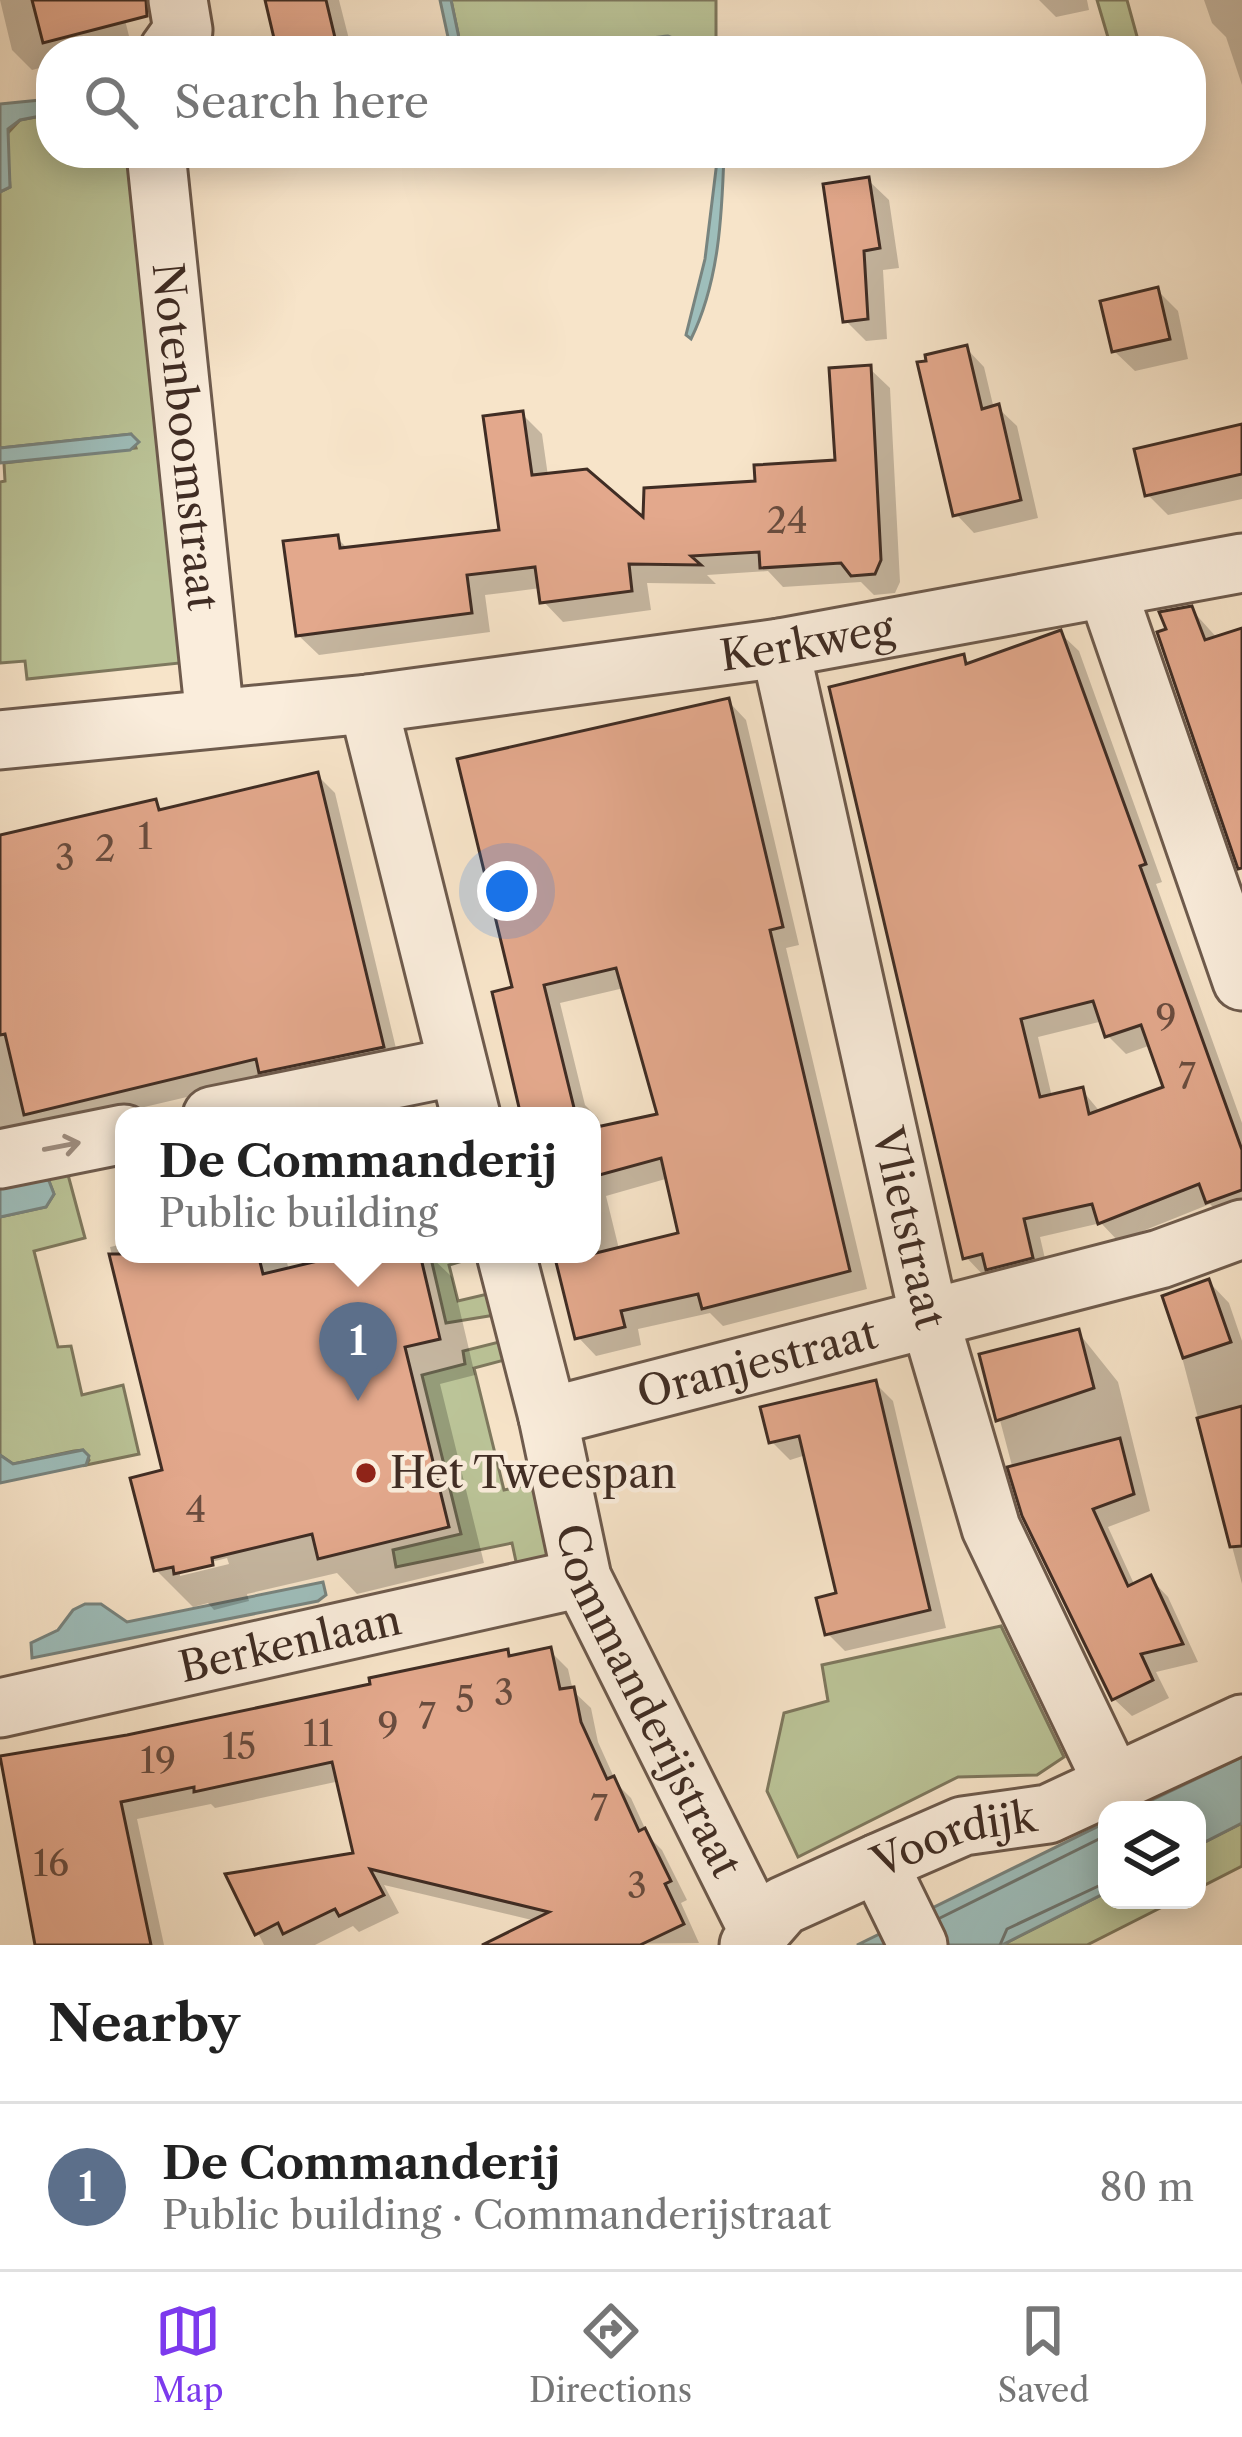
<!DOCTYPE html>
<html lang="en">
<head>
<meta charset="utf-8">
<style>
  body { margin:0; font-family:"Libre Caslon Text",serif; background:#f6f6f6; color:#222 }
  .controls { position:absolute; right:36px; bottom:36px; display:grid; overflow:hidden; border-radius:24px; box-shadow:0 6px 30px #0003 }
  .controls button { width:108px; height:108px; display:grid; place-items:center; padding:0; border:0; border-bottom:3px solid #e0e0e0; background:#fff; color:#222; font:60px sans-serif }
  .you { position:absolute; left:507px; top:891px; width:42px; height:42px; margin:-30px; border:9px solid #fff; border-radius:50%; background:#1a73e8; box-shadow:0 0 0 18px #1a73e833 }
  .badge { display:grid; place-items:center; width:78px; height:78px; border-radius:50%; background:#7c3aed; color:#fff; font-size:39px; font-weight:700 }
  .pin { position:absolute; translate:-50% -99px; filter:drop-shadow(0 3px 6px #0008) }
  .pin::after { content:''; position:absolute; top:63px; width:42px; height:36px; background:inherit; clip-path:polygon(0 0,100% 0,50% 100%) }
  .popup { position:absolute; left:115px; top:1107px; width:486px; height:156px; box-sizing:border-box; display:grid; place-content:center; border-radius:24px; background:#fff; filter:drop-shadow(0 3px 9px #0005); font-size:39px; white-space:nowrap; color:#767676 }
  .popup b { font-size:45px; color:#222 }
  .popup::after { content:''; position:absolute; left:50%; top:100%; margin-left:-24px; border:24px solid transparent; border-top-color:#fff }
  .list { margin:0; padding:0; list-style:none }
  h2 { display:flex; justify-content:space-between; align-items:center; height:156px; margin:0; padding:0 48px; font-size:51px }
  h2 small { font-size:39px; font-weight:400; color:#767676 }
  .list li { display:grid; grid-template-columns:78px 1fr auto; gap:36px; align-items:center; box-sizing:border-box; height:168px; padding:0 48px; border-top:3px solid #e0e0e0 }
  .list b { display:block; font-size:45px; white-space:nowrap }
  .list p { margin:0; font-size:39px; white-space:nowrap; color:#767676 }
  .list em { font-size:39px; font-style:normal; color:#767676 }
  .icon { flex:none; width:66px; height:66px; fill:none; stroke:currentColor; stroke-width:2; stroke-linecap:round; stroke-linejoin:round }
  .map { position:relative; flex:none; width:1242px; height:1945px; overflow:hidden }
  .search { position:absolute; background:#fff; box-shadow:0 6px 30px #0003; left:36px; right:36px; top:36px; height:132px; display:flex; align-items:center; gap:30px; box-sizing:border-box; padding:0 42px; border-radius:48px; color:#767676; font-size:45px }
  .sheet { height:324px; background:#fff }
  nav { display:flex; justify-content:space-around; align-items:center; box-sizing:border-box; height:168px; border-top:3px solid #e0e0e0; background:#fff; font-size:33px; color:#767676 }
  nav a { display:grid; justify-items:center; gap:6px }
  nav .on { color:#7c3aed }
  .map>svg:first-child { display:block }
  .green { fill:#bbc498; stroke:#7e785e; stroke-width:3 }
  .water { fill:#9ebebb; stroke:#78847f; stroke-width:3 }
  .shadow { fill:#0003; fill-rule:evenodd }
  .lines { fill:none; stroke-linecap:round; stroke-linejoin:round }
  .shore { stroke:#6f7670; stroke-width:3 }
  .building { fill:#e3a88c; stroke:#402d24; stroke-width:3; fill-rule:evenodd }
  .minor-casing { stroke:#6e5b4d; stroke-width:63 }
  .minor { stroke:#faeddc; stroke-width:57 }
  .oneway { stroke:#9d8d80 }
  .poi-dot { fill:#8f2418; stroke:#faeddc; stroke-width:4.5 }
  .labels { text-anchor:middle; stroke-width:9; stroke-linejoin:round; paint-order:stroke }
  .number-label { font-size:36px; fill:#694c3e }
  .street-label { font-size:42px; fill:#402d24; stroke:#faeddc }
  .poi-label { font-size:42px; fill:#402d24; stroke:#faeddc; text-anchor:start }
</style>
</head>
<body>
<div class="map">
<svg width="1242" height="1945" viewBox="0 0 1242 1945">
  <rect width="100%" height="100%" fill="#f7e4c9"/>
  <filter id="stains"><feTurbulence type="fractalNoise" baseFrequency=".00167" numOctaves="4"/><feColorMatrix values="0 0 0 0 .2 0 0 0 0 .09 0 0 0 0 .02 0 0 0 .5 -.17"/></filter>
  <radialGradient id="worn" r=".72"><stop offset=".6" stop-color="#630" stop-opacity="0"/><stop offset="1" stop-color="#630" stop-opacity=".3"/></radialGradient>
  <!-- green -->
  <g class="green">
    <polygon points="451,0 716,0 716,39 516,50 472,48 459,38"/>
    <polygon points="1097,0 1127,0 1141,51 1112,51"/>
    <polygon points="51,114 51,153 129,153 180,663 27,679 25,661 0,663 0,482 5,481 4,463 136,448 131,434 0,448 0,192 10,187 6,135 20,120"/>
    <polygon points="67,1171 85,1238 34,1251 58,1347 71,1346 82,1395 123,1385 139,1454 86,1465 89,1460 83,1450 74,1451 13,1464 0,1455 0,1217 46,1207 54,1194 49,1181 41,1177"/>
    <polygon points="430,1254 486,1254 449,1265 458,1301 496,1292 501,1314 446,1323"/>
    <polygon points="507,1340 512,1358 474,1368 504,1490 541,1482 555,1555 520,1580 512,1543 396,1567 393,1550 461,1534 422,1375 465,1364 463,1351"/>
    <polygon points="1001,1626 1064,1757 1037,1775 958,1777 798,1857 767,1791 784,1713 828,1701 822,1665"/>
    <polygon points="1242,1823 1242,1866 1197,1889 1197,1846"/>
    <polygon points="1107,1892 1107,1900 1176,1900 1087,1945 1002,1945"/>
  </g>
  <!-- water -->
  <g class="water">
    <path d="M440,0H451L459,38C482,62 629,40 668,36L675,39V44L672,48L649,51H451Z"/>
    <polygon points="51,99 51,114 20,120 8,129 10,187 0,192 0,104"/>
    <path d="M718,153H724C722,216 719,282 691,339L686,335L705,259Z"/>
    <polygon points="131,434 139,442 130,450 0,463 0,448"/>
    <polygon points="41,1177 49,1181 54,1194 46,1207 0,1217 0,1182"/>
    <polygon points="83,1450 89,1456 86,1465 0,1483 0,1455 13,1464"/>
    <polygon points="323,1582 326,1595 318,1601 32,1658 31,1643 58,1630 73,1610 85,1604 101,1604 127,1622"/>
    <polygon points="1242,1757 1242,1823 1197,1846 1197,1810 1131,1810"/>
    <polygon points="1107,1822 1107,1892 1002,1945 857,1945"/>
  </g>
  <!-- shadow -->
  <g class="shadow">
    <polygon points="0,0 120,0 131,44 104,51 51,51 51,65 32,70 12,50"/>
    <polygon points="267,0 339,0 352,51 280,51"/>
    <polygon points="1039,0 1087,0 1089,10 1056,17"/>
    <polygon points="1204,0 1242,0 1242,85 1226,37 1212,23"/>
    <polygon points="868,180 889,200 899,268 883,270 887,339 866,341 845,320"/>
    <polygon points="1157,290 1178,311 1188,359 1135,371 1114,351"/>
    <polygon points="966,348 984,367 994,409 998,408 1017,426 1038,518 974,533 956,514"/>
    <polygon points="869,368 890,388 900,582 895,593 874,595 861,582 783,587 768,571 707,575 716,584 647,583 651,610 563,622 543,601 541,588 485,595 490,632 319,655 298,635 337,538 349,550 502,533 522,414 542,434 548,476 646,523 758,484 838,462"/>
    <polygon points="1242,427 1242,499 1168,515 1148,495"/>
    <polygon points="1191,609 1218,639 1242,631 1242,864"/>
    <path d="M1060,633L1079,651L1162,882L1156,884L1242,1123V1214L1226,1220L1210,1204L1118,1241L1101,1223L1040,1237L1049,1276H984L966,1257L963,657L971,665ZM1103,1021L1108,1036L1126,1054L1151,1045L1167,1089L1101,1113L1082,1090L1052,1097L1038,1037Z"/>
    <path d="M728,701L746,720L799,945L786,948L867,1289L723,1326L710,1313L638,1329L641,1345L596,1356L578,1337L558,1254H592V1116H525L515,989ZM624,988L661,1117L601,1129L598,1118L585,1105L560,1003ZM669,1178L682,1236L619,1249L606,1196Z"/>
    <polygon points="317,775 335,793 400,1065 268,1078 0,1141 0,838 155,802 165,812"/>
    <path d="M124,1244V1254H285L289,1271L359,1254H428L452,1277L475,1375L440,1384L484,1563L357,1594L337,1573L247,1594L249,1601L214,1610L208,1603L193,1607L156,1570L165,1472L110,1247ZM227,1558L229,1564L180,1576V1570Z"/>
    <polygon points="1209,1282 1229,1303 1242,1341 1242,1584 1166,1297"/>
    <polygon points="1078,1332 1118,1382 1150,1511 1108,1527 1135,1586 1151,1579 1168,1597 1198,1662 1156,1672 1169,1698 1132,1716 1114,1699 1025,1515 983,1356"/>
    <polygon points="875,1383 893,1401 946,1628 845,1651 827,1633 839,1595 806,1455 790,1460 772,1442"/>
    <polygon points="550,1651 568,1669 573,1691 591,1708 598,1742 617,1784 631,1798 649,1837 662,1850 687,1900 681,1903 699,1943 488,1945 536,1921 384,1885 399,1913 359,1932 353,1926 315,1945 264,1945 230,1876 357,1855 340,1781 215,1808 211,1804 137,1819 164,1945 38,1945 127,1738 374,1686 507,1653 512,1658"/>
  </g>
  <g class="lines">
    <!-- shore -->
    <g class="shore">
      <polyline points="940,1918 1107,1835"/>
      <polyline points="1000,1945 1007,1929 1107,1882"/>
    </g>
  </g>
  <!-- building -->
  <g class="building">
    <polygon points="32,0 146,0 147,16 43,43"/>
    <polygon points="265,0 326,0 336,42 302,51 277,51"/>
    <polygon points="869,177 880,248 864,251 868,319 843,322 823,184"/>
    <polygon points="1158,287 1170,339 1112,352 1100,301"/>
    <polygon points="967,345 982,409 999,404 1021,500 953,516 917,362 926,361 925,355"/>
    <polygon points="871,365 881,560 875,574 851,576 841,563 760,568 759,552 691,556 701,565 629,564 632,591 540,603 535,567 467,575 472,613 296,636 283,541 338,535 340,548 499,530 483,416 523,411 532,475 587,469 643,517 644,488 755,481 754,465 835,460 829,368"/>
    <polygon points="1242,424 1242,474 1145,496 1134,449"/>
    <polygon points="1192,606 1205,640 1242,628 1242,868 1238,869 1157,632 1166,629 1159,612"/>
    <path d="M1061,630L1146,864L1140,866L1242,1150V1190L1206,1203L1199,1184L1098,1224L1092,1204L1024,1219L1033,1258L986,1270L982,1254L963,1259L829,687L964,654L966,664ZM1093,1001L1105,1037L1141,1025L1163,1087L1089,1114L1083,1087L1040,1097L1021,1019Z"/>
    <polygon points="729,698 783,927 770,930 850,1271 702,1309 698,1294 621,1311 625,1327 575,1339 554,1254 592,1254 678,1233 661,1158 592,1177 592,1128 657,1114 616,968 544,985 576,1116 521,1116 492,992 512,987 457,759"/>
    <polygon points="318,772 384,1047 259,1073 256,1059 24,1115 5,1034 0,1035 0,835 156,799 159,810"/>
    <polygon points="109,1254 258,1254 263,1274 347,1254 420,1254 440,1339 405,1347 449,1527 318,1559 312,1534 212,1558 213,1565 174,1574 173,1567 154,1571 130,1478 162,1470"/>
    <polygon points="1209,1279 1231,1342 1183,1358 1162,1296"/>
    <polygon points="1079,1329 1094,1388 996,1421 979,1354"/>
    <polygon points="876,1380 930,1610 825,1635 816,1598 836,1593 799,1436 769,1443 760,1407"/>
    <polygon points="1242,1406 1242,1546 1230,1547 1197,1418"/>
    <polygon points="1120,1438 1134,1494 1093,1509 1128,1586 1151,1575 1183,1644 1141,1654 1153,1680 1112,1700 1022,1516 1007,1467"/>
    <polygon points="551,1647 560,1689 574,1687 581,1722 607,1779 614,1776 639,1831 645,1828 671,1881 665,1884 684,1924 640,1945 482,1945 549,1912 370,1869 384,1895 339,1916 335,1909 283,1934 278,1923 255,1935 225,1874 353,1853 332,1762 194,1792 194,1787 121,1802 151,1945 35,1945 0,1756 127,1735 370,1684 369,1678 508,1649 509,1656"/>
  </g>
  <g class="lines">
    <!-- minor casing -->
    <g class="minor-casing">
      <g id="minor">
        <polyline points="168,51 183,30 178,0"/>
        <path id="s1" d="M156,153L215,718"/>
        <polyline points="1107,590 1242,981"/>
        <path id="s2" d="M780,648L929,1317L991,1528L1114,1785"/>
        <polyline points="368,704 471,1116"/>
        <path id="s3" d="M0,740L368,704L780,648L1242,563"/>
        <polyline points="212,1116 458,1066"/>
        <polyline points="0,1159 124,1134"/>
        <path id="s4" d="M506,1254L548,1417L582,1578L759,1932"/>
        <path id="s5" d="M548,1417L1160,1259L1242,1229"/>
        <path id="s6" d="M0,1708L582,1578"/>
        <polyline points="878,1863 918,1945"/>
        <path id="s7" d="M749,1945L783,1906L878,1863L963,1826L1048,1814L1242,1724"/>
      </g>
    </g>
    <!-- minor -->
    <use href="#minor" class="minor"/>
  </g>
  <!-- one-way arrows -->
  <defs><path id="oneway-shaft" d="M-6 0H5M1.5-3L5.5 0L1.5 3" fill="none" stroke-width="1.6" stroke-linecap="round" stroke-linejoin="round" transform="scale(3)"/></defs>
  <use class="oneway" href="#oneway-shaft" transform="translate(62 1146) rotate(-11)"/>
  <!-- markers -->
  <circle class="poi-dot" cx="366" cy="1473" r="12"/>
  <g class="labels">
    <!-- number labels -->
    <g class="number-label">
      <text x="787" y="533">24</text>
      <text x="145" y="849">1</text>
      <text x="105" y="861">2</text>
      <text x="65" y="870">3</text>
      <text x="1166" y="1030">9</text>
      <text x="1187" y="1089">7</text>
      <text x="196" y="1522">4</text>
      <text x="504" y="1705">3</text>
      <text x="465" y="1712">5</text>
      <text x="427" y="1729">7</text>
      <text x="388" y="1738">9</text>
      <text x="318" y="1746">11</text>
      <text x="239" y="1759">15</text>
      <text x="158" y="1773">19</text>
      <text x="599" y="1821">7</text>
      <text x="51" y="1876">16</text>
      <text x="637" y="1898">3</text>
    </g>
    <!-- street labels -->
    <g class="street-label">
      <text dy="15" stroke="none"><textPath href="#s1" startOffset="285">Notenboomstraat</textPath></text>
      <text dy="15" stroke="none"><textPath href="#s3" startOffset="813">Kerkweg</textPath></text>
      <text dy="15" stroke="none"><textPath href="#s2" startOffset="594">Vlietstraat</textPath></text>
      <text dy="15" stroke="none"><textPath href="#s5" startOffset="216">Oranjestraat</textPath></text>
      <text dy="15" stroke="none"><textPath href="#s6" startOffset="297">Berkenlaan</textPath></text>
      <text dy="15" stroke="none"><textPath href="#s4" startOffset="471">Commanderijstraat</textPath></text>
      <text dy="15" stroke="none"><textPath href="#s7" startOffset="237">Voordijk</textPath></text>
    </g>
    <!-- poi labels -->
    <g class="poi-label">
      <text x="390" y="1488">Het Tweespan</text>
    </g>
  </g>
  <rect width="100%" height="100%" filter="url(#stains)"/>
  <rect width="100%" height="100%" fill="url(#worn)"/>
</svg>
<div class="controls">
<button><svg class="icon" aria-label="layers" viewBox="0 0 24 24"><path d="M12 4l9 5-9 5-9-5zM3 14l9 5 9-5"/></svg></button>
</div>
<div class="you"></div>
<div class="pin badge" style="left:358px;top:1401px;background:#5c6f8a">1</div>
<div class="popup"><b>De Commanderij</b>Public building</div>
<div class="search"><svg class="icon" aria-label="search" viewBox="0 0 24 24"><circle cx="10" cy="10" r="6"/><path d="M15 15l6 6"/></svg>Search here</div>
</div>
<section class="sheet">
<h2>Nearby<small></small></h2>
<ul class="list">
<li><span class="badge" style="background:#5c6f8a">1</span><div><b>De Commanderij</b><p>Public building · Commanderijstraat</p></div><em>80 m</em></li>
</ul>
</section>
<nav>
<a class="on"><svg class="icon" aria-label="map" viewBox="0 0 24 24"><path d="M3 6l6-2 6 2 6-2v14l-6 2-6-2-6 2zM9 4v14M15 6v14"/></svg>Map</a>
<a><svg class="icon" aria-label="directions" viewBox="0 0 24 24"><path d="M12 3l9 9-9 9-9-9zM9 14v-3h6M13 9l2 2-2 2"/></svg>Directions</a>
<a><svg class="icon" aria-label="saved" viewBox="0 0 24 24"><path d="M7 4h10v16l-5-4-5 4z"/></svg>Saved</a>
</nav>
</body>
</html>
